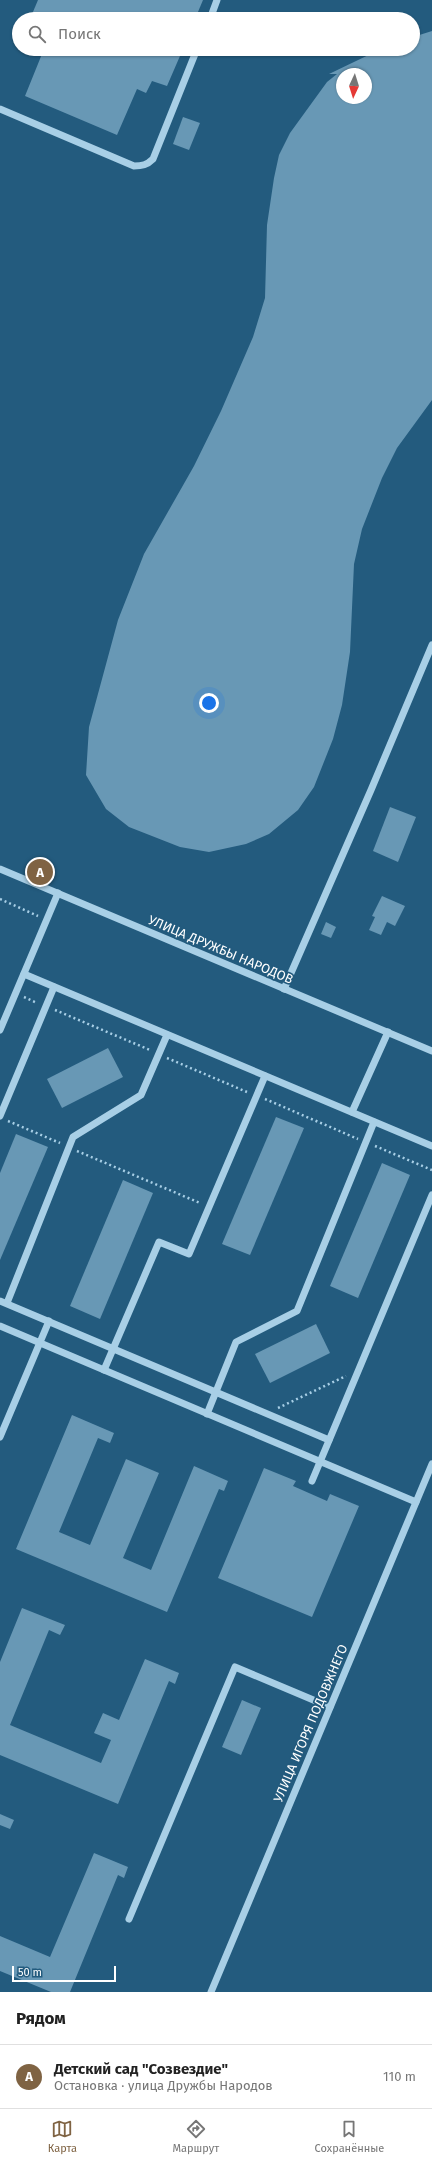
<!DOCTYPE html>
<html lang="ru">
<head>
<meta charset="utf-8">
<style>
  body { margin:0; font-family:"Fira Sans",sans-serif; background:#f6f6f6; color:#222 }
  .compass { position:absolute; left:336px; top:68px; width:36px; height:36px; border-radius:50%; background:#fff; box-shadow:0 1px 3px #0004; rotate:184deg }
  .scale { position:absolute; left:12px; bottom:10px; width:104px; box-sizing:border-box; padding-left:4px; border:2px solid #fff; border-top:0; font-size:11px; line-height:14px; white-space:nowrap; color:#fff; -webkit-text-stroke:3px #235b7e; paint-order:stroke }
  .you { position:absolute; left:209px; top:703px; width:14px; height:14px; margin:-10px; border:3px solid #fff; border-radius:50%; background:#1a73e8; box-shadow:0 0 0 6px #1a73e833 }
  .badge { display:grid; place-items:center; width:26px; height:26px; border-radius:50%; background:#7f6343; color:#fff; font-size:13px; font-weight:700 }
  .pin { position:absolute; translate:-50% -50%; border:2px solid #fff; box-shadow:0 1px 4px #0006 }
  .list { margin:0; padding:0; list-style:none }
  h2 { display:flex; justify-content:space-between; align-items:center; height:52px; margin:0; padding:0 16px; font-size:17px }
  h2 small { font-size:13px; font-weight:400; color:#767676 }
  .list li { display:grid; grid-template-columns:26px 1fr auto; gap:12px; align-items:center; box-sizing:border-box; height:64px; padding:0 16px; border-top:1px solid #e0e0e0 }
  .list b { display:block; font-size:15px; white-space:nowrap }
  .list p { margin:0; font-size:13px; white-space:nowrap; color:#767676 }
  .list em { font-size:13px; font-style:normal; color:#767676 }
  .icon { flex:none; width:22px; height:22px; fill:none; stroke:currentColor; stroke-width:2; stroke-linecap:round; stroke-linejoin:round }
  .map { position:relative; flex:none; width:432px; height:1992px; overflow:hidden }
  .search { position:absolute; background:#fff; box-shadow:0 1px 3px #0004; left:12px; right:12px; top:12px; height:44px; display:flex; align-items:center; gap:10px; box-sizing:border-box; padding:0 14px; border-radius:22px; color:#767676; font-size:15px }
  .sheet { height:116px; background:#fff }
  nav { display:flex; justify-content:space-around; align-items:center; box-sizing:border-box; height:56px; border-top:1px solid #e0e0e0; background:#fff; font-size:11px; color:#767676 }
  nav a { display:grid; justify-items:center; gap:2px }
  nav .on { color:#7f6343 }
  .map>svg:first-child { display:block }
  .building { fill:#6898b5; fill-rule:evenodd }
  .lines { fill:none; stroke-linecap:round; stroke-linejoin:round }
  .path { stroke:#a8cfe6; stroke-width:2.5; stroke-dasharray:2 3; stroke-linecap:butt }
  .minor { stroke:#a8cfe6; stroke-width:7 }
  .labels { text-anchor:middle; stroke-width:3.5; stroke-linejoin:round; paint-order:stroke }
  .street-label { font-size:13px; fill:#fff; stroke:#235b7e }
</style>
</head>
<body>
<div class="map">
<svg width="432" height="1992" viewBox="0 0 432 1992">
  <rect width="100%" height="100%" fill="#235b7e"/>
  <!-- building -->
  <g class="building">
    <polygon points="38,0 203,0 195,19 30,19"/>
    <path d="M432,31V400L397,448L382,478L362,529L354,564L350,652L342,705L333,739L314,787L298,810L269,834L246,844L209,852L180,847L129,827L106,809L86,775L89,727L118,620L144,554L194,466L221,411L253,337L265,298L267,225L274,178L279,155L290,133L327,82L337,74H329L381,49H413V37ZM342,74H366V98H342Z"/>
    <polygon points="44,49 183,49 167,86 152,81 146,93 137,89 117,135 25,96"/>
    <polygon points="183,117 200,123 189,150 173,144"/>
    <polygon points="390,807 416,817 398,862 373,851"/>
    <polygon points="382,896 405,906 395,926 387,922 381,935 369,930 375,917 372,916"/>
    <polygon points="326,922 336,927 331,938 321,934"/>
    <polygon points="108,1048 123,1077 62,1108 47,1079"/>
    <polygon points="276,1117 304,1128 250,1255 222,1244"/>
    <polygon points="16,1134 48,1147 0,1260 0,1173"/>
    <polygon points="382,1163 410,1175 358,1298 330,1286"/>
    <polygon points="123,1180 153,1193 100,1319 70,1306"/>
    <polygon points="316,1324 330,1353 270,1383 255,1354"/>
    <polygon points="72,1415 114,1433 110,1443 98,1438 59,1532 90,1545 126,1459 159,1473 123,1558 151,1570 194,1466 228,1481 224,1491 219,1489 167,1612 16,1549"/>
    <polygon points="264,1468 296,1481 293,1486 327,1501 330,1494 359,1506 312,1617 218,1578"/>
    <polygon points="22,1608 65,1625 60,1635 49,1630 10,1725 101,1763 111,1740 94,1733 103,1713 119,1720 145,1659 179,1673 175,1684 169,1681 118,1804 0,1755 0,1662"/>
    <polygon points="242,1700 261,1708 241,1755 222,1747"/>
    <polygon points="0,1814 14,1820 10,1829 0,1825"/>
    <polygon points="94,1853 128,1867 124,1878 118,1875 70,1992 51,1992 0,1971 0,1936 50,1957"/>
  </g>
  <g class="lines">
    <!-- path -->
    <g class="path">
      <polyline points="0,899 38,916"/>
      <polyline points="24,997 37,1003"/>
      <polyline points="55,1010 150,1050"/>
      <polyline points="167,1058 247,1092"/>
      <polyline points="265,1099 358,1139"/>
      <polyline points="8,1121 60,1143"/>
      <polyline points="375,1146 432,1170"/>
      <polyline points="77,1151 200,1203"/>
      <polyline points="278,1408 346,1376"/>
    </g>
    <!-- minor -->
    <g class="minor">
      <polyline points="210,19 217,0"/>
      <path d="M0,109L134,166C142,166 147,165 153,159L197,49"/>
      <polyline points="0,869 432,1051"/>
      <polyline points="24,974 432,1146"/>
      <polyline points="284,989 371,790 432,645"/>
      <polyline points="0,1030 58,893"/>
      <polyline points="352,1112 388,1032"/>
      <polyline points="0,1116 54,987"/>
      <polyline points="0,1301 329,1440"/>
      <polyline points="7,1303 73,1137 141,1095 167,1035"/>
      <polyline points="0,1326 416,1502"/>
      <polyline points="104,1370 159,1242 189,1254 265,1076"/>
      <polyline points="207,1414 236,1342 297,1311 374,1122"/>
      <polyline points="0,1437 49,1321"/>
      <polyline points="312,1481 432,1195"/>
      <polyline points="129,1919 235,1667 330,1707"/>
      <polyline points="211,1992 432,1464"/>
    </g>
  </g>
  <g class="labels">
    <!-- street labels -->
    <g class="street-label">
      <text transform="translate(221 949) rotate(23)" y="5">УЛИЦА ДРУЖБЫ НАРОДОВ</text>
      <text transform="translate(310 1723) rotate(-67)" y="5">УЛИЦА ИГОРЯ ПОДОВЖНЕГО</text>
    </g>
  </g>
</svg>
<svg class="compass" viewBox="-18 -18 36 36"><path d="M0-13l5 13h-10z" fill="#e53935"/><path d="M0 13l5-13h-10z" fill="#767676"/></svg>
<div class="scale">50 m</div>
<div class="you"></div>
<div class="pin badge" style="left:40px;top:872px">A</div>
<div class="search"><svg class="icon" aria-label="search" viewBox="0 0 24 24"><circle cx="10" cy="10" r="6"/><path d="M15 15l6 6"/></svg>Поиск</div>
</div>
<section class="sheet">
<h2>Рядом<small></small></h2>
<ul class="list">
<li><span class="badge">A</span><div><b>Детский сад &quot;Созвездие&quot;</b><p>Остановка · улица Дружбы Народов</p></div><em>110 m</em></li>
</ul>
</section>
<nav>
<a class="on"><svg class="icon" aria-label="map" viewBox="0 0 24 24"><path d="M3 6l6-2 6 2 6-2v14l-6 2-6-2-6 2zM9 4v14M15 6v14"/></svg>Карта</a>
<a><svg class="icon" aria-label="directions" viewBox="0 0 24 24"><path d="M12 3l9 9-9 9-9-9zM9 14v-3h6M13 9l2 2-2 2"/></svg>Маршрут</a>
<a><svg class="icon" aria-label="saved" viewBox="0 0 24 24"><path d="M7 4h10v16l-5-4-5 4z"/></svg>Сохранённые</a>
</nav>
</body>
</html>
